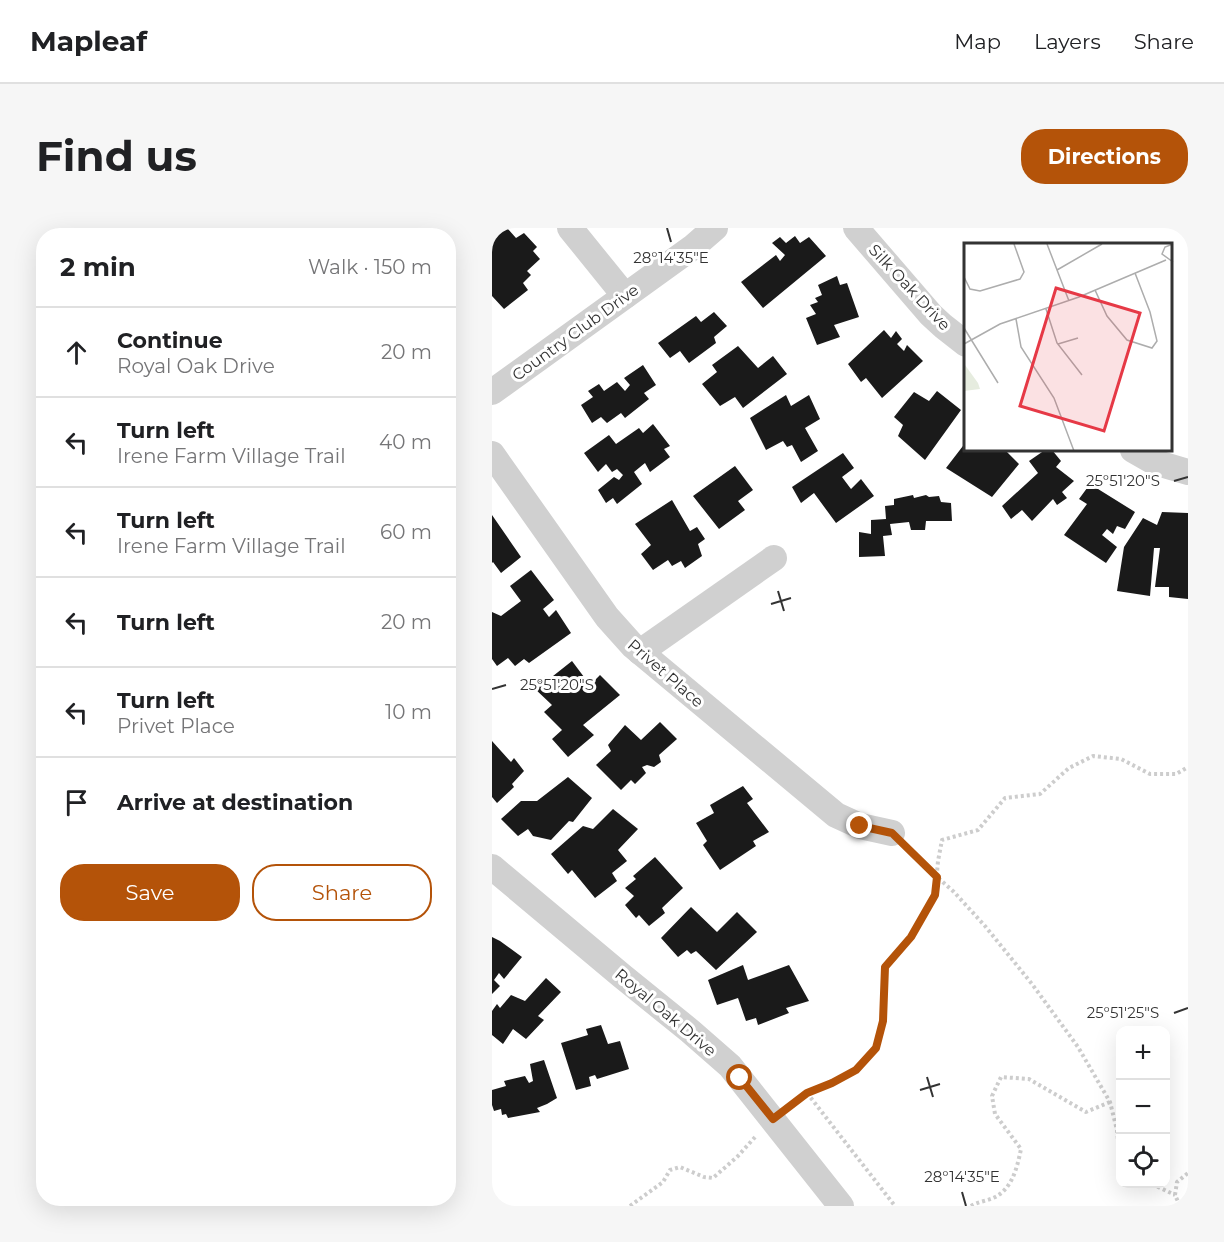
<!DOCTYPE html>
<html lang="en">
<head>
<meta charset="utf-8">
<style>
  body { margin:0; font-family:Montserrat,sans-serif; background:#f6f6f6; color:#202124 }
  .controls { position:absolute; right:18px; bottom:18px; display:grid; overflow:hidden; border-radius:12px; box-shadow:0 6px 24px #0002 }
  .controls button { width:54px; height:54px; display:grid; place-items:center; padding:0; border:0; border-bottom:2px solid #e0e0e0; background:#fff; color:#202124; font:30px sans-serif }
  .stop { position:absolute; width:18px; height:18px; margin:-14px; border:4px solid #b45309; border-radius:50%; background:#fff }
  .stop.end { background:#b45309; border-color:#fff; box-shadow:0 2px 6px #0008 }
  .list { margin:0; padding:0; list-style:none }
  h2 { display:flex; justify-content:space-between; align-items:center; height:78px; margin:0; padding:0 24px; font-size:26px }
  h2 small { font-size:20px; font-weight:400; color:#757577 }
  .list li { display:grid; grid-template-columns:39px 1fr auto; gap:18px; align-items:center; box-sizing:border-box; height:90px; padding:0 24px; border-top:2px solid #e0e0e0 }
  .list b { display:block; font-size:22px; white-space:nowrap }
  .list p { margin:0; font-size:20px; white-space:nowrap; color:#757577 }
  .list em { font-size:20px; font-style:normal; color:#757577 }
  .actions { display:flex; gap:12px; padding:18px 24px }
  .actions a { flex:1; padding:14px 0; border:2px solid #b45309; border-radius:24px; text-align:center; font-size:21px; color:#b45309 }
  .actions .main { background:#b45309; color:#fff }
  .icon { flex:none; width:33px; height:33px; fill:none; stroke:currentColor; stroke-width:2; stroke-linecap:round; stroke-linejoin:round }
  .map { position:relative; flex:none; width:696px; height:978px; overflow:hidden; border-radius:24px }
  header { display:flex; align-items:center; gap:36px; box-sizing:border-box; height:84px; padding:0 30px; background:#fff; border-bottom:2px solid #e0e0e0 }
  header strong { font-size:28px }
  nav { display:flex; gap:33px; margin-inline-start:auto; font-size:21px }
  .intro { display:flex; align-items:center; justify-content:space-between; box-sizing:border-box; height:144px; padding:0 36px }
  h1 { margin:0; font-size:42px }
  .button { padding:15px 27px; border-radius:24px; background:#b45309; color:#fff; font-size:21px; font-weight:700 }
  main { display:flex; gap:36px; padding:0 36px }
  aside { flex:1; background:#fff; border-radius:24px; box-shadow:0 6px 24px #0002 }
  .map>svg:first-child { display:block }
  .building { fill:#1a1a1a }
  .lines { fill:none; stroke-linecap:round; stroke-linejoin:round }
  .path { stroke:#cdcdcd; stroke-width:4; stroke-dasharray:3 3; stroke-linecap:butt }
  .minor { stroke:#d0d0d0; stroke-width:26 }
  .route { stroke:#b45309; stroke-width:8 }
  .ticks { fill:none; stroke:#333; stroke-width:2 }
  .labels { text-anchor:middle; stroke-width:6; stroke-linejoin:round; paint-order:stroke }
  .street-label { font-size:16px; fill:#333; stroke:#fff }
  .inset-road { fill:none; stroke:#adadad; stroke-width:1.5 }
  .view { fill:#e63946; fill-opacity:0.15; stroke:#e63946; stroke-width:3 }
  .inset-edge { fill:none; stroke:#333; stroke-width:3 }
  .ticks-label { font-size:15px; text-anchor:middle; fill:#333; stroke:#fff; stroke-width:6; stroke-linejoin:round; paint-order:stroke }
</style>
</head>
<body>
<header>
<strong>Mapleaf</strong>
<nav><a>Map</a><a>Layers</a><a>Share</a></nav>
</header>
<div class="intro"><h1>Find us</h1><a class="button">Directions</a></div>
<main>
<aside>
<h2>2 min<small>Walk · 150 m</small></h2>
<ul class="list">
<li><svg class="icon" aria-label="ahead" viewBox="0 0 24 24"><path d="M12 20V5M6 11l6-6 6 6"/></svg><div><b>Continue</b><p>Royal Oak Drive</p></div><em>20 m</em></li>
<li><svg class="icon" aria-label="left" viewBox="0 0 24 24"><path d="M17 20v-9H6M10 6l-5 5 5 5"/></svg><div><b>Turn left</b><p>Irene Farm Village Trail</p></div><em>40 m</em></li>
<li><svg class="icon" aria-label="left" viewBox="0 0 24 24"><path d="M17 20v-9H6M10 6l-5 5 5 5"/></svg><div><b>Turn left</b><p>Irene Farm Village Trail</p></div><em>60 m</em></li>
<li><svg class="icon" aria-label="left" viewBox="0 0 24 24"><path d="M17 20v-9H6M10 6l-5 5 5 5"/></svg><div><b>Turn left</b></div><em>20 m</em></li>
<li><svg class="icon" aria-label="left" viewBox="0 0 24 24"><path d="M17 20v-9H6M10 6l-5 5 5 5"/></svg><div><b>Turn left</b><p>Privet Place</p></div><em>10 m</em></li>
<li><svg class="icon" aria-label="arrive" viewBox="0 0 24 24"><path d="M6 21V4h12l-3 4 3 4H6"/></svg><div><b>Arrive at destination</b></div></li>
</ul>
<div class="actions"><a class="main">Save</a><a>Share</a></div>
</aside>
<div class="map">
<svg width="696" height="978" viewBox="0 0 696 978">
  <rect width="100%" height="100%" fill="#fff"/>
  <!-- building -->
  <g class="building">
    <polygon points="0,0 15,0 24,10 32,5 45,19 41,23 48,31 35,43 39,47 31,55 36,62 12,81 0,68"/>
    <polygon points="303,8 308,15 317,9 334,28 271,80 249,54 284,27 288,33 293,27 280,15 288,9 294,15"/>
    <polygon points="345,48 348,57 355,55 367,89 342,97 348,109 325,117 314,90 324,86 318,77 326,74 323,70 330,67 326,57"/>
    <polygon points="222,84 235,98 222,109 224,115 197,135 188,123 178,130 166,115 204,88 209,94"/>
    <polygon points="392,102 399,110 404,103 410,111 405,116 412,123 415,117 431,133 390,170 374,150 369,154 356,136"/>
    <polygon points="246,118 266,140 281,128 295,146 251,180 243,169 228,178 210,156 225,144 220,137"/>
    <polygon points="151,137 164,157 152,165 157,171 133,190 129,185 115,195 109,189 100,195 89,177 101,169 96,163 107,156 112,163 125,154 133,163 138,157 132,150"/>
    <polygon points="445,163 469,182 433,232 406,208 411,197 402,189 422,164 437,173"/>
    <polygon points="294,167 299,178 317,167 328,191 313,200 326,223 309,234 300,217 295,219 291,213 274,222 258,190"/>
    <polygon points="161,196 178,218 172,221 178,229 158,244 153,235 142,244 150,256 125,276 121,270 114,275 106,262 122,249 127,252 131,247 125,241 120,244 114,236 106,244 92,225 117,207 124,216 147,200 151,205"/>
    <polygon points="474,214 474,222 516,222 514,223 527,236 500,269 454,240"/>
    <polygon points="553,222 560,222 569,233 564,239 582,253 570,264 575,270 565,277 561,271 540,293 530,282 519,291 510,278 546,245 537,233"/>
    <polygon points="351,225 362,240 350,249 359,261 369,251 382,268 344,295 322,265 309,275 300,259"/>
    <polygon points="243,238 261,262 246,273 253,282 227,301 201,268"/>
    <polygon points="598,256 643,284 633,301 625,298 621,306 615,301 610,307 625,319 614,335 572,307 595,276 587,271"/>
    <polygon points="421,267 422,270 434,267 437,269 447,268 449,274 459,275 460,293 434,293 433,302 419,302 417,294 398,296 400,307 391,308 393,328 367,329 367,304 379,306 379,292 394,291 393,278 402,277 402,271"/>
    <polygon points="180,272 198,303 205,299 213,311 206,316 210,328 193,340 189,333 180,338 176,332 161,342 149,326 159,317 143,296"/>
    <polygon points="670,284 696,285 696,371 677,369 677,359 663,359 668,320 662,320 658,368 625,363 632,319 651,290 665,297"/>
    <polygon points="0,287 29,329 9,345 1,334 0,335"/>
    <polygon points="39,342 62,372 51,381 57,389 64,382 79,405 37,435 32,431 23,438 16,430 5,438 0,431 0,384 9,388 29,373 18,358"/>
    <polygon points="80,433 98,457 108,447 128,467 91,497 102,507 76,529 60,511 70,502 52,484 60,477 41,459 53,448 56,452"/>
    <polygon points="168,494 185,511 167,527 169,534 162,539 155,537 150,539 154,545 143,556 139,552 129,562 104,537 119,523 116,517 133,497 149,512"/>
    <polygon points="0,513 19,534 22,530 32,543 20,556 22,559 5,575 0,569"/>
    <polygon points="76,549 100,570 81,594 77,593 59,612 41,608 36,601 26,608 9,591 29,573 45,573"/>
    <polygon points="251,558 261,571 255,575 277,604 261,613 264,618 228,642 211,617 215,613 204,595 222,585 218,577"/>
    <polygon points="121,581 146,601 126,622 135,633 120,645 125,653 103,670 80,642 76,646 59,626 91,598 101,601"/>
    <polygon points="163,629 191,660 170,680 173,685 157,698 147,687 144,690 133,677 142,668 133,660 144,651 141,648"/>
    <polygon points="199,679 225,704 245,684 265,704 224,742 204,723 199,726 195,722 186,729 169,710"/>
    <polygon points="0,709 8,713 30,729 12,751 7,745 2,752 8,758 0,766"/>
    <polygon points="251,737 256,752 297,737 317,773 294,780 297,785 266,797 264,790 254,793 246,770 225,777 216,752"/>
    <polygon points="54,750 69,764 46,788 52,792 34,811 21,801 11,816 0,807 0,783 5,776 8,780 19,767 33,773"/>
    <polygon points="109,797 116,816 128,813 137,841 105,851 103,847 97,849 99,858 84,862 69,815 96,807 94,801"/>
    <polygon points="52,832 65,870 55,876 45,880 48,884 16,890 14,886 10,887 9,881 2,883 0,877 0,862 14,858 12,853 33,848 37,855 41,853 38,836"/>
  </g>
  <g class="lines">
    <!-- path -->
    <g class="path">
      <polyline points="416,621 445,649 462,664 493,698 540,756 586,819 618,874 625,902 628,933"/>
      <polyline points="315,865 403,978"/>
      <polyline points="298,878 315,865 340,855 364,842 384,820 391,793 393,739 419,709 443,667 446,633 450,612 486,602 513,570 548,566 577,540 601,528 629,531 658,546 684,546 696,539"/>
      <polyline points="660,956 683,967"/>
      <polyline points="138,978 171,954 178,942 188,939 212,949 221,950 246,928 264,908"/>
      <path d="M479,978C485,974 494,973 501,970C520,962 525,940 529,921L503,886L500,868L509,849L537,851L594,884L618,874"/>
      <polyline points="688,978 683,967 685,954 696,945"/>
    </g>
    <!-- minor -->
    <g class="minor">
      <polyline points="78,0 133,68"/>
      <polyline points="364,0 439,87 451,98 474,116"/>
      <polyline points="0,164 201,19 223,0"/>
      <polyline points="641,222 662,234 696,244"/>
      <polyline points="0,226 115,389 141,418 344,587 368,598 400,605"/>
      <polyline points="148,424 282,330"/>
      <polyline points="0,639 130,748 198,803 238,838 349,978"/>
    </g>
  </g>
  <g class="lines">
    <!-- route -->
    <polyline class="route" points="248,850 281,891 315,865 340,855 364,842 384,820 391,793 393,739 419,709 443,667 445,649 400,605 368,598"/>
  </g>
  <!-- ticks -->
  <path class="ticks" d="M175,0L179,14M682,253L696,249M286,363L292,383M279,376L299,370M0,461L14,457M682,785L696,780M435,849L441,869M428,862L448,856M470,964L474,978"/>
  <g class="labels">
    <!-- street labels -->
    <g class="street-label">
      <text transform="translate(418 59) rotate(47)" y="6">Silk Oak Drive</text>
      <text transform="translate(83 104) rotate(-36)" y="6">Country Club Drive</text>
      <text transform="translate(174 445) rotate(41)" y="6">Privet Place</text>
      <text transform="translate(174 784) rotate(40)" y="6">Royal Oak Drive</text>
    </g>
  </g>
  <!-- overview -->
  <g transform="translate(472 15)">
    <rect width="208" height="208" fill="#fff"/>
    <path d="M1,122L14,140L16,146L0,148Z" fill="#e6ecdf"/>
    <path class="inset-road" d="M83,1L105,58M209,1L201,4L198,11L209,19M93,27L138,1M0,34L6,46L16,48L56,36L60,29L50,1M131,47L143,73L163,97L188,105L193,98L186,69L171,30M82,66L93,100L118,132M52,76L57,104L90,155L110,208M0,85L34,140M0,101L36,81L115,54L202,17M94,101L114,95"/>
    <path class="view" d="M92,45L176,70L140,188L56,163Z"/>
    <rect width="208" height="208" class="inset-edge"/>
  </g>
  <g class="ticks-label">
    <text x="179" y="35">28°14'35"E</text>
    <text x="631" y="258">25°51'20"S</text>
    <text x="65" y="462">25°51'20"S</text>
    <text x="631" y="790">25°51'25"S</text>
    <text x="470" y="954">28°14'35"E</text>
  </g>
</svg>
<div class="controls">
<button>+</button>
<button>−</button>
<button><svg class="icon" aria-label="locate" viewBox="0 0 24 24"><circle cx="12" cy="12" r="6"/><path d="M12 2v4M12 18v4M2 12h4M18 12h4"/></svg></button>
</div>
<div class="stop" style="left:248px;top:850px"></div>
<div class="stop end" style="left:368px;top:598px"></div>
</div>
</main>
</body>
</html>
